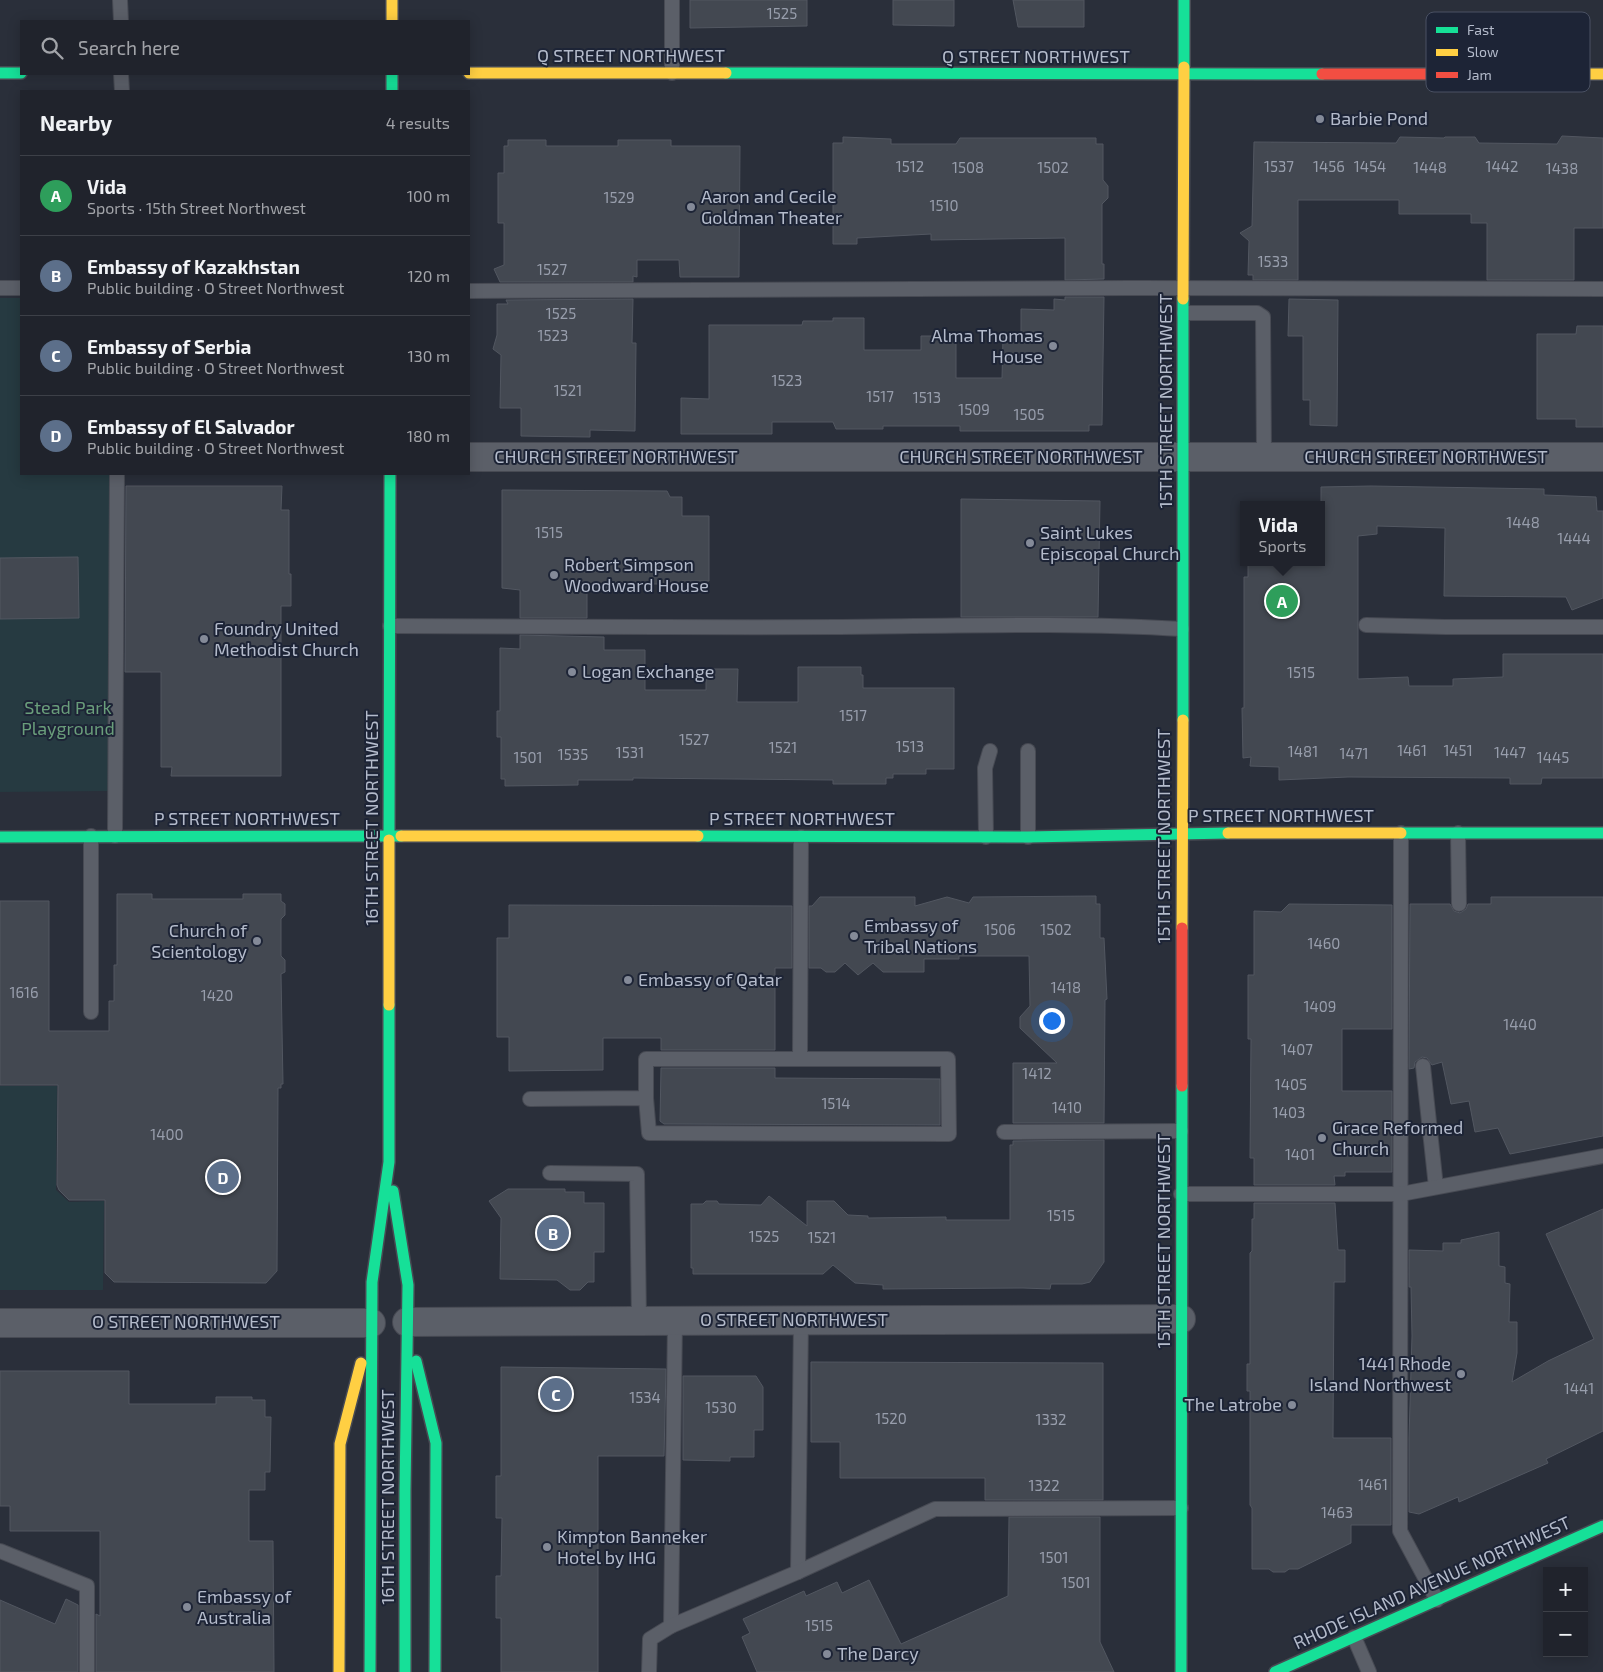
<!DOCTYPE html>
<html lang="en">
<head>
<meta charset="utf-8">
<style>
  body { margin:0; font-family:"Exo 2",sans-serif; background:#282b34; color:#f1f3f6 }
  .controls { position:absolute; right:15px; bottom:15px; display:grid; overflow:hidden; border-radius:0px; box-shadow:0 2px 12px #0003 }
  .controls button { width:45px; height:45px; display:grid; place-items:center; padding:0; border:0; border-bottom:1px solid #3d4048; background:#20232c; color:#f1f3f6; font:25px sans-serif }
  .you { position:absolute; left:1051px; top:1020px; width:18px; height:18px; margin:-12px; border:4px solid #fff; border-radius:50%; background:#1a73e8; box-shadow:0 0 0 8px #1a73e833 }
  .badge { display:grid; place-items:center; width:32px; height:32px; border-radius:50%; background:#db2777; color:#fff; font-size:16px; font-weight:700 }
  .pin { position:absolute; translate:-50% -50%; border:2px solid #fff; box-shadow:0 1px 5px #0006 }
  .popup { position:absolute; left:1240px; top:501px; width:85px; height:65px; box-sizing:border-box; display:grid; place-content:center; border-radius:0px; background:#20232c; filter:drop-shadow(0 1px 4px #0005); font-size:16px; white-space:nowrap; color:#a2a4a9 }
  .popup b { font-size:19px; color:#f1f3f6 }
  .popup::after { content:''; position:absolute; left:50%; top:100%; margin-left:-10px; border:10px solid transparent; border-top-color:#20232c }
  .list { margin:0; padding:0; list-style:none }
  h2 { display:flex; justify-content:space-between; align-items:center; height:65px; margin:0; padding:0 20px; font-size:21px }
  h2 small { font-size:16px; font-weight:400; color:#a2a4a9 }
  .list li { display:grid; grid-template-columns:32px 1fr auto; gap:15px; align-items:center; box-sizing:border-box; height:80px; padding:0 20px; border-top:1px solid #3d4048 }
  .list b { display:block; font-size:19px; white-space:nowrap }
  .list p { margin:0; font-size:16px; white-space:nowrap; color:#a2a4a9 }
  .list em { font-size:16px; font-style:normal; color:#a2a4a9 }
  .icon { flex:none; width:28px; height:28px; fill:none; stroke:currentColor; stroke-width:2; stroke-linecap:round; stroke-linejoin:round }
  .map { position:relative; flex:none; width:1603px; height:1672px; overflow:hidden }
  .search { position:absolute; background:#20232c; box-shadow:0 2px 12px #0003; left:20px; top:20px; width:450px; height:55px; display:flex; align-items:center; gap:12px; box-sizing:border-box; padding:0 18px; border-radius:0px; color:#a2a4a9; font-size:19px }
  .panel { position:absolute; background:#20232c; box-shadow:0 2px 12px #0003; left:20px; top:90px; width:450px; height:385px; border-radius:0px }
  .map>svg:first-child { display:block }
  .green { fill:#263a41 }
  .building { fill:#434851; stroke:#525761 }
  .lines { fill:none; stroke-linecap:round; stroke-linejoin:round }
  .lane-casing { stroke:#474a53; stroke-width:16 }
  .street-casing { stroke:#474a53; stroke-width:30 }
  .fast-casing { stroke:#474a53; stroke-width:14 }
  .slow-casing { stroke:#474a53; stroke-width:14 }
  .jam-casing { stroke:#474a53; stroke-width:14 }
  .lane { stroke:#5b5f68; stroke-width:14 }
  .street { stroke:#5b5f68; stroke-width:28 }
  .fast { stroke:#16e098; stroke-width:11 }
  .slow { stroke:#ffcf43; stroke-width:11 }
  .jam { stroke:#f24e42; stroke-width:11 }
  .poi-dot { fill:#848a98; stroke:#1d2436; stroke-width:2 }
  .labels { text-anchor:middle; stroke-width:4; stroke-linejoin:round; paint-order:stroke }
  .number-label { font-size:15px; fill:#989eac }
  .street-label { font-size:18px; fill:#b4bbcb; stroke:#1d2436 }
  .poi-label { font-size:18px; fill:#b4bbcb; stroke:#1d2436; text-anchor:start }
  .park-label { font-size:18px; fill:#6a9e7b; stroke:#1d2436 }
  .key { fill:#1d2436; stroke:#4a5163; stroke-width:1 }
  .key-label { font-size:14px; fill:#b4bbcb }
</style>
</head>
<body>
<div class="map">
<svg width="1603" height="1672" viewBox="0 0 1603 1672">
  <rect width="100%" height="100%" fill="#2a2f3a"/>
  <!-- green -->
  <g class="green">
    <polygon points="0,298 21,298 21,474 109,474 109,791 0,792"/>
    <polygon points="0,1086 57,1086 56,1190 69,1202 104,1201 103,1290 0,1290"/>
  </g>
  <!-- building -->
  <g class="building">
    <polygon points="690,0 807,0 807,26 690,28"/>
    <polygon points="893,0 954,0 954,26 893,25"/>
    <polygon points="1013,0 1084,0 1084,27 1018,27"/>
    <polygon points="1562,136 1603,138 1603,228 1574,228 1574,280 1487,280 1487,223 1471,223 1471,214 1399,214 1399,200 1298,200 1298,280 1253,280 1253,275 1248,275 1249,241 1240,233 1252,226 1254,142 1396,143 1400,137 1444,138 1445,137 1475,137 1479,143 1557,144"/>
    <polygon points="843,137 891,139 891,144 956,144 960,138 1096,138 1096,144 1103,144 1103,180 1108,186 1108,198 1102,204 1102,264 1104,264 1104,279 1065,280 1065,238 931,240 931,234 857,238 857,244 833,244 833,143 843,143"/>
    <polygon points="508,140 546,140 546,146 618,146 618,140 671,140 671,146 740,146 739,277 680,277 679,260 637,260 637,277 633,276 633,282 500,282 494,269 504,265 504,223 498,223 498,173 504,173 504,146 508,146"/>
    <polygon points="1065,297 1104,297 1102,425 1089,425 1089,431 960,431 960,426 883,426 883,429 836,429 833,422 772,422 772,434 681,434 681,398 709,399 709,325 802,325 803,321 833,321 833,318 864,318 864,350 921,350 921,336 956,336 956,378 1002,378 1003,336 1021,336 1021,309 1054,310 1054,299 1065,300"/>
    <polygon points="633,299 632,343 636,343 635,431 590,430 590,437 521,436 521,408 500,408 501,355 493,349 497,335 497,304 508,304 506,300"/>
    <polygon points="1289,299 1338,300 1337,426 1310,425 1310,400 1303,400 1303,336 1288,336"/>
    <polygon points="1577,326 1603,326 1603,427 1576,427 1576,419 1537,419 1537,334 1576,334"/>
    <polygon points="126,486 282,486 281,510 289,510 289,574 291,574 291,606 281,606 281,776 171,776 172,767 161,767 161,672 125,672"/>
    <polygon points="1371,486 1544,489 1544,495 1596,497 1597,511 1603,511 1603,598 1572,610 1566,597 1444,596 1445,528 1377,526 1377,534 1358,536 1358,679 1408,677 1409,686 1453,686 1453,679 1503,677 1503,654 1603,654 1603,778 1542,778 1541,784 1510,784 1510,778 1348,777 1279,780 1279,767 1250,766 1251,757 1243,758 1242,708 1244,708 1244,577 1248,577 1248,562 1321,562 1321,487"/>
    <polygon points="502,490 667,491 670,497 682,497 682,516 709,516 709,581 682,581 682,584 607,584 607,590 587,590 587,618 520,618 520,590 502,588"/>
    <polygon points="961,499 1100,501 1098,617 961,617"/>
    <polygon points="78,557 79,618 0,619 0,558"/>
    <polygon points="520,635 604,637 604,650 645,650 645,690 706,690 706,669 738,669 737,702 798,702 798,667 861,667 861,675 863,675 863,688 954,688 954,769 926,769 926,774 893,774 893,778 886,778 886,784 833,784 833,780 633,778 633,780 578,780 578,785 505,786 505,779 501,779 501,737 497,737 497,711 500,711 500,648 520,649"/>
    <polygon points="117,894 152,894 152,899 243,899 243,894 281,894 281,901 285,904 285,915 281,919 281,956 285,960 285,972 281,974 283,1084 281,1084 281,1088 278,1088 277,1271 266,1283 114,1282 105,1273 105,1200 69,1200 59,1190 57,1185 58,1085 0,1085 0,901 49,901 49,1031 109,1031 109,1001 114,1001 114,965 117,965"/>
    <polygon points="1096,896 1096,904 1100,904 1100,938 1104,938 1107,999 1105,1000 1104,1123 1013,1123 1013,1063 1057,1063 1020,1028 1020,1017 1030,1006 1029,956 959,956 959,959 924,959 924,972 883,972 873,963 858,975 845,963 835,972 826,972 821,968 809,968 809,906 812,906 820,897 915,897 915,906 947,897 969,903 973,897"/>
    <polygon points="1491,897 1603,897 1603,1136 1510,1154 1498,1128 1475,1132 1469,1101 1451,1104 1442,1062 1432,1065 1427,1058 1422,1057 1415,1062 1414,1068 1409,1069 1410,904 1450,904 1454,911 1460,913 1466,909 1468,904 1491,904"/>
    <polygon points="1289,904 1392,905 1392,1029 1342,1029 1342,1091 1392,1091 1392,1172 1345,1172 1345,1176 1334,1176 1335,1185 1254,1185 1254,1158 1250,1158 1251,1039 1248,1039 1248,975 1254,975 1254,911 1281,912"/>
    <polygon points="509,905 792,906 792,968 775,968 775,1050 661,1050 661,1038 603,1038 603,1070 509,1071 509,1037 497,1037 497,938 509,938"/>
    <polygon points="661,1068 775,1068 775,1078 940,1079 940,1125 664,1124 660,1121"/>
    <polygon points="1104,1140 1104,1262 1090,1282 1082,1284 1051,1284 1050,1289 1023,1288 883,1289 883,1285 855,1283 833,1265 823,1274 693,1274 693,1268 691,1268 691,1204 703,1204 706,1201 717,1201 719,1204 761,1205 769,1196 807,1226 807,1201 834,1201 848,1215 868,1216 868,1218 946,1217 946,1220 1010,1220 1010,1145 1013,1145 1013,1141"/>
    <polygon points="508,1189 565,1189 565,1192 584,1192 584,1203 604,1203 604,1252 594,1252 594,1282 588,1282 580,1290 570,1290 557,1280 500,1279 501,1218 489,1201"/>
    <polygon points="1254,1203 1335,1203 1338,1250 1345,1250 1345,1282 1334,1282 1333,1438 1391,1438 1391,1525 1351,1525 1351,1543 1298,1569 1289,1569 1285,1572 1273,1572 1269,1569 1252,1569 1252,1508 1250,1505 1250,1391 1247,1391 1247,1364 1250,1364 1250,1253 1252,1251 1252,1219 1254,1219"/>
    <polygon points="1603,1209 1603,1431 1546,1459 1548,1463 1459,1502 1458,1497 1419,1514 1409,1512 1409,1438 1412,1336 1411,1287 1409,1287 1409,1250 1443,1251 1443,1243 1461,1243 1461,1240 1499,1232 1499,1266 1505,1267 1505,1283 1510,1284 1509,1322 1517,1322 1517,1353 1512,1382 1548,1361 1594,1339 1546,1234"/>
    <polygon points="811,1362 1103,1363 1103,1500 985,1500 985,1478 840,1478 840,1442 811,1442"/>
    <polygon points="501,1367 666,1369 664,1456 598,1456 598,1672 501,1672 501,1618 496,1618 496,1576 501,1576 502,1518 496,1518 496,1476 501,1476"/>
    <polygon points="0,1371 129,1371 129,1404 216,1404 216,1397 252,1397 252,1400 265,1400 265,1417 271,1417 270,1472 265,1472 265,1490 249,1490 249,1541 273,1541 274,1672 96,1672 96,1614 100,1616 100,1531 10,1531 10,1506 0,1506"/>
    <polygon points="683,1376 756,1376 763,1387 763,1430 754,1430 754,1457 730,1457 730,1461 683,1460"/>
    <polygon points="1009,1517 1100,1517 1100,1642 1114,1672 757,1672 742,1637 750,1633 743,1619 804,1591 806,1596 837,1582 842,1593 869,1580 901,1644 1008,1596"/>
    <polygon points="66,1599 78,1605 78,1672 0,1672 0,1600 55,1624"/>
  </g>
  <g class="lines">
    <!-- lane casing -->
    <g class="lane-casing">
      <g id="lane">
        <polyline points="120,0 121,21"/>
        <polyline points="672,0 672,73"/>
        <polyline points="121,74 122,91"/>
        <polyline points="0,288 21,288"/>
        <polyline points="469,291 1131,288 1603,289"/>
        <polyline points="1184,313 1257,313 1263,317 1264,456"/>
        <polyline points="1366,625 1445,627 1603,627"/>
        <path d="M390,626C540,626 690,628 840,627C954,626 1068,622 1182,629"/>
        <polyline points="1401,833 1400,1531 1437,1600"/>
        <polyline points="1458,833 1459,904"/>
        <polyline points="91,836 91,1012"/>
        <polyline points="115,836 117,474"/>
        <polyline points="986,837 985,768 990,751"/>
        <polyline points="1028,837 1028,751"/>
        <polyline points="800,1059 801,837"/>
        <polyline points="1423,1066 1436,1187"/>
        <polyline points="530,1099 646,1098 646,1059 948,1059 949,1134 649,1133 646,1098"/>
        <polyline points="1004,1132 1181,1131"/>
        <polyline points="550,1173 637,1174 639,1321"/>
        <polyline points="1181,1194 1401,1194 1603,1156"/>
        <polyline points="0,1551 87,1586 87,1672"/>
        <polyline points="798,1572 801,1320"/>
        <polyline points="671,1626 675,1321"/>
        <polyline points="1354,1637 1369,1672"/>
        <polyline points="649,1672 650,1639 671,1626 798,1572 935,1509 1181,1508"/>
      </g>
    </g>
    <!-- street casing -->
    <g class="street-casing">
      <g id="street">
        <polyline points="469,457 1603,457"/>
        <polyline points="407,1322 1181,1319"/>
        <polyline points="0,1323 371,1323"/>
      </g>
    </g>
    <!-- fast casing -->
    <g class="fast-casing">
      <g id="fast">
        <polyline points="1184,67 1184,0"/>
        <polyline points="0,73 21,73"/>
        <polyline points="726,73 1322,74"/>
        <polyline points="392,74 392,91"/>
        <polyline points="1183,720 1183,299"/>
        <polyline points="1401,833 1603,833"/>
        <polyline points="698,836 1028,837 1228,833"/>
        <polyline points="0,837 401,836"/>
        <polyline points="389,840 390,474"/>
        <polyline points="393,1191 408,1285 405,1491 405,1672"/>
        <polyline points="416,1361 436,1443 435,1672"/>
        <polyline points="370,1672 372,1282 389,1162 389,1005"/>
        <polyline points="1181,1672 1182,1086"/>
        <polyline points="1275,1672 1603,1526"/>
      </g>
    </g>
    <!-- slow casing -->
    <g class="slow-casing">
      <g id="slow">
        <polyline points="392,0 392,21"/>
        <polyline points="469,73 726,73"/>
        <polyline points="1438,74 1603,74"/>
        <polyline points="1183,299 1184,67"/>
        <polyline points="1228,833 1401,833"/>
        <polyline points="401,836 698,836"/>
        <polyline points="1182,928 1183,720"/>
        <polyline points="389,1005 389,840"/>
        <polyline points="339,1672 340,1444 361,1363"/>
      </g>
    </g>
    <!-- jam casing -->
    <g class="jam-casing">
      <g id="jam">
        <polyline points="1322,74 1438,74"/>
        <polyline points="1182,1086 1182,928"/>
      </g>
    </g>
    <!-- lane -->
    <use href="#lane" class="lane"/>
    <!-- street -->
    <use href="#street" class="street"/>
    <!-- fast -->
    <use href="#fast" class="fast"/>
    <!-- slow -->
    <use href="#slow" class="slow"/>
    <!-- jam -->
    <use href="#jam" class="jam"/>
  </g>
  <!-- markers -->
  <g class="poi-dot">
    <circle cx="1320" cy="119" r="5"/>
    <circle cx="691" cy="207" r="5"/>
    <circle cx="1053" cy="346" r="5"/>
    <circle cx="1030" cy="543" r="5"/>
    <circle cx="554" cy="575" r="5"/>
    <circle cx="204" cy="639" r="5"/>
    <circle cx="572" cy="672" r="5"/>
    <circle cx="854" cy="936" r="5"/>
    <circle cx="257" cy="941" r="5"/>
    <circle cx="628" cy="980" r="5"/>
    <circle cx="1322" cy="1138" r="5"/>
    <circle cx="1461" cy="1374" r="5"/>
    <circle cx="1292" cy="1405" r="5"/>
    <circle cx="547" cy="1547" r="5"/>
    <circle cx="187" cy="1607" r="5"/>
    <circle cx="827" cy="1654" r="5"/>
  </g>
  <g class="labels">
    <!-- number labels -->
    <g class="number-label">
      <text x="782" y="19">1525</text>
      <text x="910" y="172">1512</text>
      <text x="1279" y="172">1537</text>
      <text x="1329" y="172">1456</text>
      <text x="1370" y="172">1454</text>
      <text x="1502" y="172">1442</text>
      <text x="968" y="173">1508</text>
      <text x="1053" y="173">1502</text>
      <text x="1430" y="173">1448</text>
      <text x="1562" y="174">1438</text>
      <text x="619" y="203">1529</text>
      <text x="944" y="211">1510</text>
      <text x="1273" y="267">1533</text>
      <text x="552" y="275">1527</text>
      <text x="561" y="319">1525</text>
      <text x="553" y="341">1523</text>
      <text x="787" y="386">1523</text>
      <text x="568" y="396">1521</text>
      <text x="880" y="402">1517</text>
      <text x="927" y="403">1513</text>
      <text x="974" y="415">1509</text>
      <text x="1029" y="420">1505</text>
      <text x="1523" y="528">1448</text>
      <text x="549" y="538">1515</text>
      <text x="1574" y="544">1444</text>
      <text x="1301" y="678">1515</text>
      <text x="853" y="721">1517</text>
      <text x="694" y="745">1527</text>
      <text x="910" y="752">1513</text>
      <text x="783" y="753">1521</text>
      <text x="1412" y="756">1461</text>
      <text x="1458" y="756">1451</text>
      <text x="1303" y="757">1481</text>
      <text x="630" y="758">1531</text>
      <text x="1510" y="758">1447</text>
      <text x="1354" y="759">1471</text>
      <text x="573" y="760">1535</text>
      <text x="528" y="763">1501</text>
      <text x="1553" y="763">1445</text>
      <text x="1000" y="935">1506</text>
      <text x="1056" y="935">1502</text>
      <text x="1324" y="949">1460</text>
      <text x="1066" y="993">1418</text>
      <text x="24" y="998">1616</text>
      <text x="217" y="1001">1420</text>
      <text x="1320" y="1012">1409</text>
      <text x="1520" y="1030">1440</text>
      <text x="1297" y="1055">1407</text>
      <text x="1037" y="1079">1412</text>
      <text x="1291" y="1090">1405</text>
      <text x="836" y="1109">1514</text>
      <text x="1067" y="1113">1410</text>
      <text x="1289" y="1118">1403</text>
      <text x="167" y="1140">1400</text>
      <text x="1300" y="1160">1401</text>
      <text x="1061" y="1221">1515</text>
      <text x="764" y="1242">1525</text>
      <text x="822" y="1243">1521</text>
      <text x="1579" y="1394">1441</text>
      <text x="645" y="1403">1534</text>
      <text x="721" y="1413">1530</text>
      <text x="891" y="1424">1520</text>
      <text x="1051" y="1425">1332</text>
      <text x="1373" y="1490">1461</text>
      <text x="1044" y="1491">1322</text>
      <text x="1337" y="1518">1463</text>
      <text x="1054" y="1563">1501</text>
      <text x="1076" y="1588">1501</text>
      <text x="819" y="1631">1515</text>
    </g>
    <!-- street labels -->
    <g class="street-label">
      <text x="631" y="62">Q STREET NORTHWEST</text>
      <text x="1036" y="63">Q STREET NORTHWEST</text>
      <text transform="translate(1166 401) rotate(-90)" y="6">15TH STREET NORTHWEST</text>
      <text x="616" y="463">CHURCH STREET NORTHWEST</text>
      <text x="1021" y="463">CHURCH STREET NORTHWEST</text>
      <text x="1426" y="463">CHURCH STREET NORTHWEST</text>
      <text x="1281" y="822">P STREET NORTHWEST</text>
      <text transform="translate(372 818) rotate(-90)" y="6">16TH STREET NORTHWEST</text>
      <text x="247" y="825">P STREET NORTHWEST</text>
      <text x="802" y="825">P STREET NORTHWEST</text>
      <text transform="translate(1164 836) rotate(-90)" y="6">15TH STREET NORTHWEST</text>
      <text transform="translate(1164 1241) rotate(-90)" y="6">15TH STREET NORTHWEST</text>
      <text x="794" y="1326">O STREET NORTHWEST</text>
      <text x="186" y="1328">O STREET NORTHWEST</text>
      <text transform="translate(388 1497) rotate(-90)" y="6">16TH STREET NORTHWEST</text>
      <text transform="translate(1432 1583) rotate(-24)" y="6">RHODE ISLAND AVENUE NORTHWEST</text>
    </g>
    <!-- poi labels -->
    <g class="poi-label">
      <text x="1330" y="125">Barbie Pond</text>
      <text x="701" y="203">Aaron and Cecile<tspan x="701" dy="21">Goldman Theater</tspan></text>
      <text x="1043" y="342" text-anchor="end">Alma Thomas<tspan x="1043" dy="21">House</tspan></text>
      <text x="1040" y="539">Saint Lukes<tspan x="1040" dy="21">Episcopal Church</tspan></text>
      <text x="564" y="571">Robert Simpson<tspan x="564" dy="21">Woodward House</tspan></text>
      <text x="214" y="635">Foundry United<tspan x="214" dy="21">Methodist Church</tspan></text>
      <text x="582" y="678">Logan Exchange</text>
      <text x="864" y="932">Embassy of<tspan x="864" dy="21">Tribal Nations</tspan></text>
      <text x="247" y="937" text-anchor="end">Church of<tspan x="247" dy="21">Scientology</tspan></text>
      <text x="638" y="986">Embassy of Qatar</text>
      <text x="1332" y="1134">Grace Reformed<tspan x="1332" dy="21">Church</tspan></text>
      <text x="1451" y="1370" text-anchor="end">1441 Rhode<tspan x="1451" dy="21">Island Northwest</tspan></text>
      <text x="1282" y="1411" text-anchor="end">The Latrobe</text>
      <text x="557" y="1543">Kimpton Banneker<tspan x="557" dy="21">Hotel by IHG</tspan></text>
      <text x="197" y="1603">Embassy of<tspan x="197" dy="21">Australia</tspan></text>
      <text x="837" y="1660">The Darcy</text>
    </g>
    <!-- park labels -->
    <g class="park-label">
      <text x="68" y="714">Stead Park<tspan x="68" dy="21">Playground</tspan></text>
    </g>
  </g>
  <!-- legend -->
  <rect x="1426" y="12" width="164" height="80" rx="8" class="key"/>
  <rect x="1436" y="27" width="22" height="6" fill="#16e098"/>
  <rect x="1436" y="49" width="22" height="7" fill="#ffcf43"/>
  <rect x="1436" y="72" width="22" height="6" fill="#f24e42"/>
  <g class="key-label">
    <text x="1467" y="35">Fast</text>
    <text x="1467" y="57">Slow</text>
    <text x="1467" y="80">Jam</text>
  </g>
</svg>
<div class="controls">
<button>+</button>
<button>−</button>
</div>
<div class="you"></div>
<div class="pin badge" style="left:1282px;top:601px;background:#2e9e5b">A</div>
<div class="popup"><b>Vida</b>Sports</div>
<div class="pin badge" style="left:553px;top:1233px;background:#5c6f8a">B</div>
<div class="pin badge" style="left:556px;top:1394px;background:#5c6f8a">C</div>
<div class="pin badge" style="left:223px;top:1177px;background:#5c6f8a">D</div>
<div class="search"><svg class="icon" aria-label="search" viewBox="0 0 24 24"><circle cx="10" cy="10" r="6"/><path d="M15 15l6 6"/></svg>Search here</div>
<section class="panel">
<h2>Nearby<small>4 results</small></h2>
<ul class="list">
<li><span class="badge" style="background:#2e9e5b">A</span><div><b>Vida</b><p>Sports · 15th Street Northwest</p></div><em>100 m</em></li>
<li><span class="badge" style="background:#5c6f8a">B</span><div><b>Embassy of Kazakhstan</b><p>Public building · O Street Northwest</p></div><em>120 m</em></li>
<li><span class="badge" style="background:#5c6f8a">C</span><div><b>Embassy of Serbia</b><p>Public building · O Street Northwest</p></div><em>130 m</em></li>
<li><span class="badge" style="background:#5c6f8a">D</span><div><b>Embassy of El Salvador</b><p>Public building · O Street Northwest</p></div><em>180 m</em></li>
</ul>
</section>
</div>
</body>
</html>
